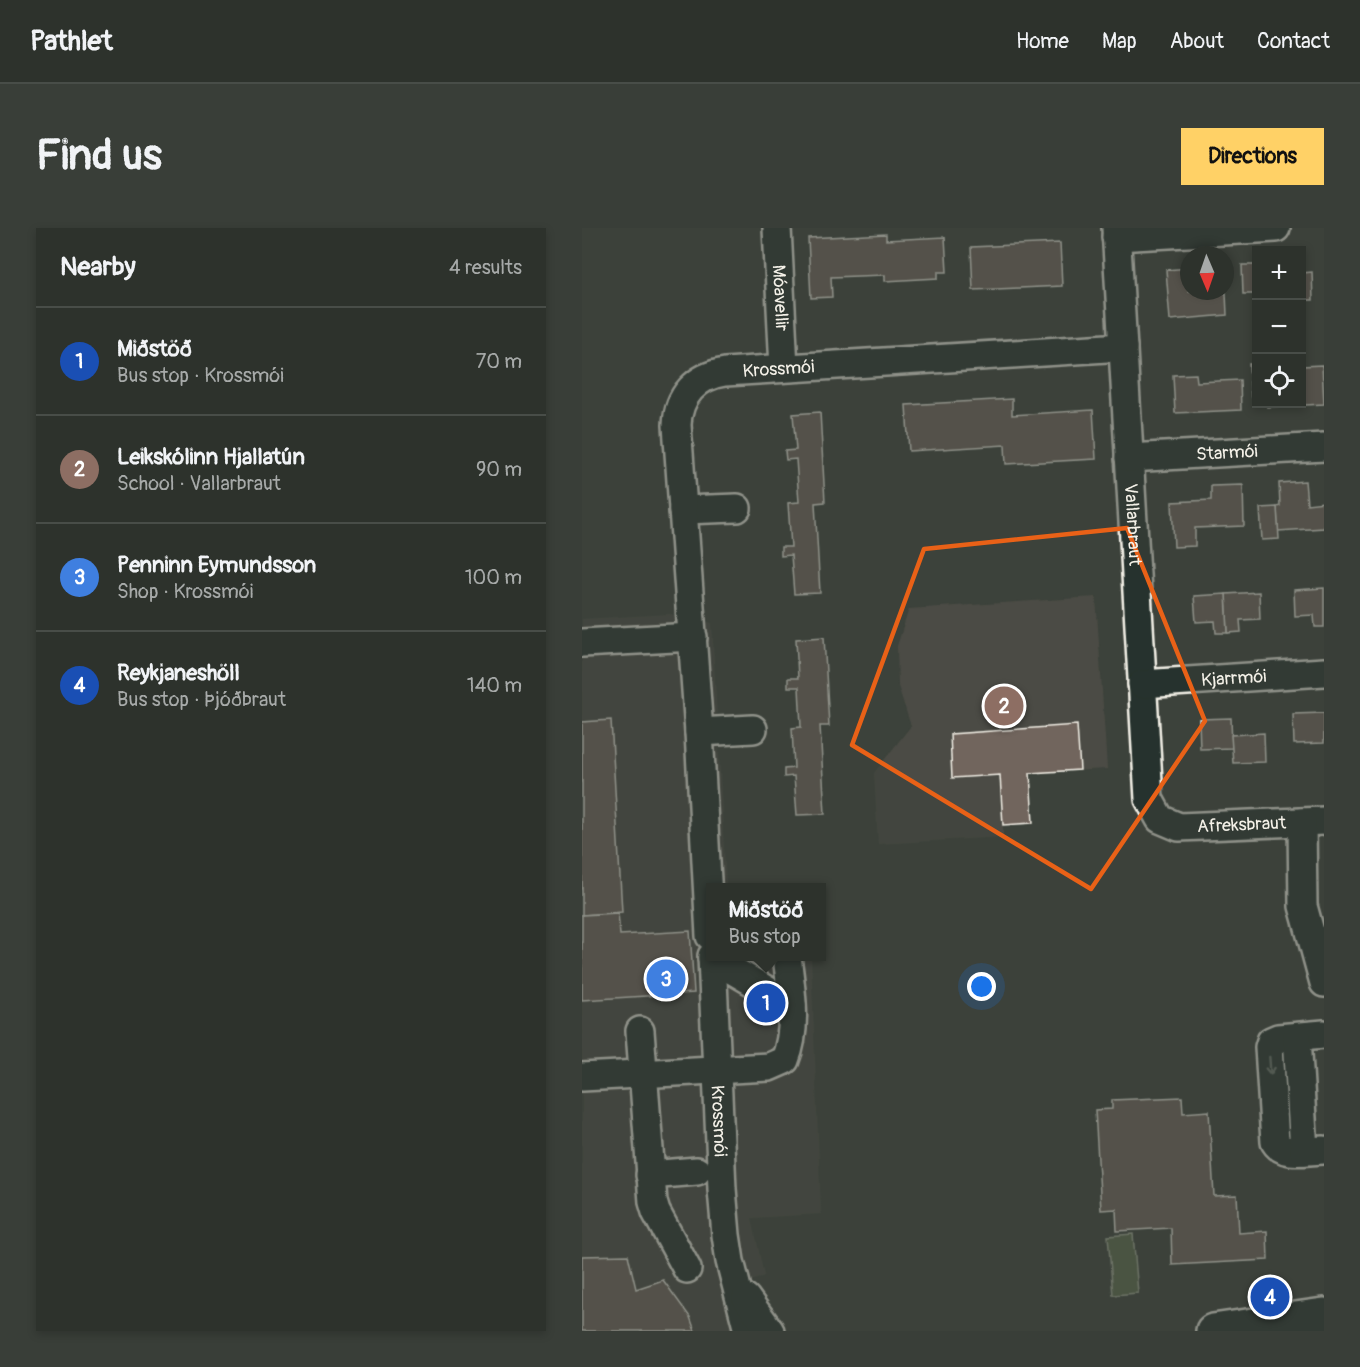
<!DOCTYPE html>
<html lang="en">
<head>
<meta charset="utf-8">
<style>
  body { margin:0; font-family:Pangolin,sans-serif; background:#393e38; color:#f1f3f6 }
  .controls { position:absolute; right:18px; top:18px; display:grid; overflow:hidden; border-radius:0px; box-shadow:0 3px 9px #0003 }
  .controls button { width:54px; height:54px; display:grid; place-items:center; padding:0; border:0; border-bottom:2px solid #484d48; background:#2d322c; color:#f1f3f6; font:30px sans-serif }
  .compass { position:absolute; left:598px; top:18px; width:54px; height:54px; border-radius:50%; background:#2d322c; box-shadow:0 3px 9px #0003; rotate:178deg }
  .you { position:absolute; left:400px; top:759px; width:21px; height:21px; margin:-15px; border:4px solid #fff; border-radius:50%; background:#1a73e8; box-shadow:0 0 0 9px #1a73e833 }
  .badge { display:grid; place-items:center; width:39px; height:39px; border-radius:50%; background:#ffd166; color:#fff; font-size:20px; font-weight:700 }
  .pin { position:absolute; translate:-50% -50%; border:3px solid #fff; box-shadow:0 2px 6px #0006 }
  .popup { position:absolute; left:124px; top:655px; width:120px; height:78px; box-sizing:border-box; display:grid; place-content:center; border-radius:0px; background:#2d322c; filter:drop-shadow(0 2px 4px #0005); font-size:20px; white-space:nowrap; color:#a7aaa9 }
  .popup b { font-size:22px; color:#f1f3f6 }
  .popup::after { content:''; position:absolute; left:50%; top:100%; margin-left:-12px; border:12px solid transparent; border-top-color:#2d322c }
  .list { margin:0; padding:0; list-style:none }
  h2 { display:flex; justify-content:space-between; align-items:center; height:78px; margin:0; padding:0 24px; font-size:26px }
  h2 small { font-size:20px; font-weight:400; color:#a7aaa9 }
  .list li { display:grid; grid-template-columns:39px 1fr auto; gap:18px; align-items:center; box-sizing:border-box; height:108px; padding:0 24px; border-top:2px solid #484d48 }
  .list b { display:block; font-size:22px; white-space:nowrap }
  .list p { margin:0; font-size:20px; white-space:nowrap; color:#a7aaa9 }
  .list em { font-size:20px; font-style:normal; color:#a7aaa9 }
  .icon { flex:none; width:33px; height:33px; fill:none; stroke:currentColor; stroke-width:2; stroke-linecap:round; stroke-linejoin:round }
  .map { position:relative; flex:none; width:742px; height:1103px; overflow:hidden; border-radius:0px }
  header { display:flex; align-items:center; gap:36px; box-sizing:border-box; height:84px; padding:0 30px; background:#2d322c; border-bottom:2px solid #484d48 }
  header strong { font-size:28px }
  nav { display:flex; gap:33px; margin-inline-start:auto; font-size:21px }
  .intro { display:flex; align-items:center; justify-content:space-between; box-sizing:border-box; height:144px; padding:0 36px }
  h1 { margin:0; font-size:42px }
  .button { padding:15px 27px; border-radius:0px; background:#ffd166; color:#111; font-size:21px; font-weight:700 }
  main { display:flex; gap:36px; padding:0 36px }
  aside { flex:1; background:#2d322c; border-radius:0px; box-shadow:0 3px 9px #0003 }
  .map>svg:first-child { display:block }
  .built { fill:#4c4c45 }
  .green { fill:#5b6b4d; stroke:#a8ae9a; stroke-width:1.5 }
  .building { fill:#71655d; stroke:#f4f1e8; stroke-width:1.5 }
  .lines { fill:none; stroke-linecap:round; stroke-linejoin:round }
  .minor-casing { stroke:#f4f1e8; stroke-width:32 }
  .major-casing { stroke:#f4f1e8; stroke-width:38 }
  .minor { stroke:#26332d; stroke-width:27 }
  .major { stroke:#26332d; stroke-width:33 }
  .oneway { stroke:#6e766e }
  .marked { fill:none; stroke:#e96117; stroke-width:4.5; stroke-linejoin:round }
  .labels { text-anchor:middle; stroke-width:5; stroke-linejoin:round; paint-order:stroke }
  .street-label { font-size:18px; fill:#f4f1e8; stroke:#26332d }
</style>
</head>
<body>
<header>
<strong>Pathlet</strong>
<nav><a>Home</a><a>Map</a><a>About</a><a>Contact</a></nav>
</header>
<div class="intro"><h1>Find us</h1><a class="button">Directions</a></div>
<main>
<aside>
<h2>Nearby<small>4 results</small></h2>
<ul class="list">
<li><span class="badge" style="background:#1a4fb4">1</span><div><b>Miðstöð</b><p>Bus stop · Krossmói</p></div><em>70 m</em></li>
<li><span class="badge" style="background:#8d6e63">2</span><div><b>Leikskólinn Hjallatún</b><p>School · Vallarbraut</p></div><em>90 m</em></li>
<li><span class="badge" style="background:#3f7fe0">3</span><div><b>Penninn Eymundsson</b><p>Shop · Krossmói</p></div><em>100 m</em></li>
<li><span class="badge" style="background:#1a4fb4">4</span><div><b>Reykjaneshöll</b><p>Bus stop · Þjóðbraut</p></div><em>140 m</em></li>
</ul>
</aside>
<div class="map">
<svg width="742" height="1103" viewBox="0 0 742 1103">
  <rect width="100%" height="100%" fill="#3c423b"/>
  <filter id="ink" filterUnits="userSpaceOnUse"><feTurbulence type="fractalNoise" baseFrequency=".0167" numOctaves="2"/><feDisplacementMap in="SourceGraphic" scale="12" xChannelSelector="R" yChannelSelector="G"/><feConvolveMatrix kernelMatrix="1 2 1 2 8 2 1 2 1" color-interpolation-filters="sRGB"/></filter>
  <g filter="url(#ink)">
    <!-- built -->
    <g class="built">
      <polygon points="514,369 525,541 448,545 451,595 421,597 421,609 296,616 292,545 329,498 316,458 315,418 327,381"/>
      <polygon points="88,386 130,395 144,657 149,659 128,660 128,728 229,729 239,986 170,990 182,1048 142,1064 151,1103 0,1103 0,391"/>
    </g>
    <!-- green -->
    <polygon class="green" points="551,1006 556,1065 531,1067 526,1008"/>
    <!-- building -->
    <g class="building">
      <polygon points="304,6 304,12 363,9 365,44 356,44 356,50 303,53 303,47 249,49 250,69 229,70 226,10"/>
      <polygon points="478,15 480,58 391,62 389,19"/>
      <polygon points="660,37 674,37 674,66 661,66"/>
      <polygon points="607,40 607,63 614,63 615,67 644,65 645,87 588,92 584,42"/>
      <polygon points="730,44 731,72 720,72 720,45"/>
      <polygon points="667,136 674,136 674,169 669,169"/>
      <polygon points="740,137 742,176 685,179 685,176 720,176 720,138"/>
      <polygon points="614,146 615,154 658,152 659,182 593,185 591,147"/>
      <polygon points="430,171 430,187 511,182 514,231 424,236 423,217 327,223 324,177"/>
      <polygon points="238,184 243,274 233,275 238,365 212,366 209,327 199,328 199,319 209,319 206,275 217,274 214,231 204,232 203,223 214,222 211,186"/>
      <polygon points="723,253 725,276 742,274 742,300 696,303 695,279 698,278 697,255"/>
      <polygon points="661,257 662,298 613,300 613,318 592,319 590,274 629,272 629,258"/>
      <polygon points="695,279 697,311 680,312 678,280"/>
      <polygon points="742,360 742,399 733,399 732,387 713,388 712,362"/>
      <polygon points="677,364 678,391 658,392 659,404 646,405 644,366"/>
      <polygon points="644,366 646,405 634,405 633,393 614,394 612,368"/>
      <polygon points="242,409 247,498 238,498 243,586 215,587 212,548 202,549 202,541 212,540 210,500 219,499 217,459 206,459 206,450 216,450 214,411"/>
      <polygon points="742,485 742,515 712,516 711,486"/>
      <polygon points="649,490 650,520 618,521 617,491"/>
      <polygon points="29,492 40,684 0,687 0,494"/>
      <polygon points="495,497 498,542 448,545 451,595 421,597 418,547 370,550 368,506"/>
      <polygon points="682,505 683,534 651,535 649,507"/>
      <polygon points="36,685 38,707 108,703 112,765 0,772 0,687"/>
      <polygon points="600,869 601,885 627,883 632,968 655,967 657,1005 685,1003 686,1032 590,1037 589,1000 535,1003 534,981 519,982 513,882 530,881 530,872"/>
      <polygon points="46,1027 54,1061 81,1052 108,1089 113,1103 0,1103 0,1028"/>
    </g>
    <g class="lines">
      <!-- minor casing -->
      <g class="minor-casing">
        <g id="minor">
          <path id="s1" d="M195,0L202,140"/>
          <path id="s2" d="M534,0L567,571L578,591L597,599L742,593"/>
          <polyline points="534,9 694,0"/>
          <path id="s3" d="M547,230L742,219"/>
          <polyline points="101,282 155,280"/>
          <polyline points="0,415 111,409"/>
          <path id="s4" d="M560,456L742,444"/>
          <polyline points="117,504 171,501"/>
          <polyline points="720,594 721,678 742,755"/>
          <path id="s5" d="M128,708L117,504L95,197C96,168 114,148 143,144L541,119"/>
          <path id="s6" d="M130,728L140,961L144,1007L148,1033L166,1103"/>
          <polyline points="130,730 210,777"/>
          <polyline points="58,803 71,974 74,984 105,1041"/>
          <path d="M742,806L696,810L689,813L687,819L693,914C702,929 726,922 742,922"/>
          <polyline points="715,809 722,923"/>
          <path d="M0,849L187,839L203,832C216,800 209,762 205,728"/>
          <polyline points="68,947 115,943"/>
          <polyline points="164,1070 188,1103"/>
        </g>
      </g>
      <!-- major casing -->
      <g class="major-casing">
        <polyline id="major" points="631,1103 742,1087"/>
      </g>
      <!-- minor -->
      <use href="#minor" class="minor"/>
      <!-- major -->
      <use href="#major" class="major"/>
    </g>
    <!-- one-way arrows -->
    <defs><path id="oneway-shaft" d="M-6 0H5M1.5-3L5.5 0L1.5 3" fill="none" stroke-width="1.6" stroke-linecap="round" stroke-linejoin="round" transform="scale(1.5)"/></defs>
    <use class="oneway" href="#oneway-shaft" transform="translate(688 838) rotate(86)"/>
  </g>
  <!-- marked area -->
  <path d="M0 0H742V1103H0ZM545,300L623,493L509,661L270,517L342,321Z" fill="#3c423b" fill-opacity=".55" fill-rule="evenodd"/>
  <path class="marked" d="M545,300L623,493L509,661L270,517L342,321Z"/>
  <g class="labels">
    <!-- street labels -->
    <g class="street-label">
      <text dy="6" stroke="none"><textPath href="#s1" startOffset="70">Móavellir</textPath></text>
      <text dy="6" stroke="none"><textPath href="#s5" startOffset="644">Krossmói</textPath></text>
      <text dy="6" stroke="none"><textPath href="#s3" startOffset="98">Starmói</textPath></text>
      <text dy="6" stroke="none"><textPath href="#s2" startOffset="297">Vallarbraut</textPath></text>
      <text dy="6" stroke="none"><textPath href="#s4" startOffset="92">Kjarrmói</textPath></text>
      <text dy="6" stroke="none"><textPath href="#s2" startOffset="678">Afreksbraut</textPath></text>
      <text dy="6" stroke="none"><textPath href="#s6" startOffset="165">Krossmói</textPath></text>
    </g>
  </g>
</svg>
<div class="controls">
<button>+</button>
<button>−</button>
<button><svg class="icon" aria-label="locate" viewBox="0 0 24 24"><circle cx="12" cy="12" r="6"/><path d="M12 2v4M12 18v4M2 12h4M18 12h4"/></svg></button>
</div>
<svg class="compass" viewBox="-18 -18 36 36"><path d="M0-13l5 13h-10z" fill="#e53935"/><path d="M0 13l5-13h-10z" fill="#a7aaa9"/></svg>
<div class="you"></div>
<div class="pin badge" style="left:184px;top:775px;background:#1a4fb4">1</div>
<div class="popup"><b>Miðstöð</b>Bus stop</div>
<div class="pin badge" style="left:422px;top:478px;background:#8d6e63">2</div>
<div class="pin badge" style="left:84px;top:751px;background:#3f7fe0">3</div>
<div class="pin badge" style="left:688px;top:1069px;background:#1a4fb4">4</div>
</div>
</main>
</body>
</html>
